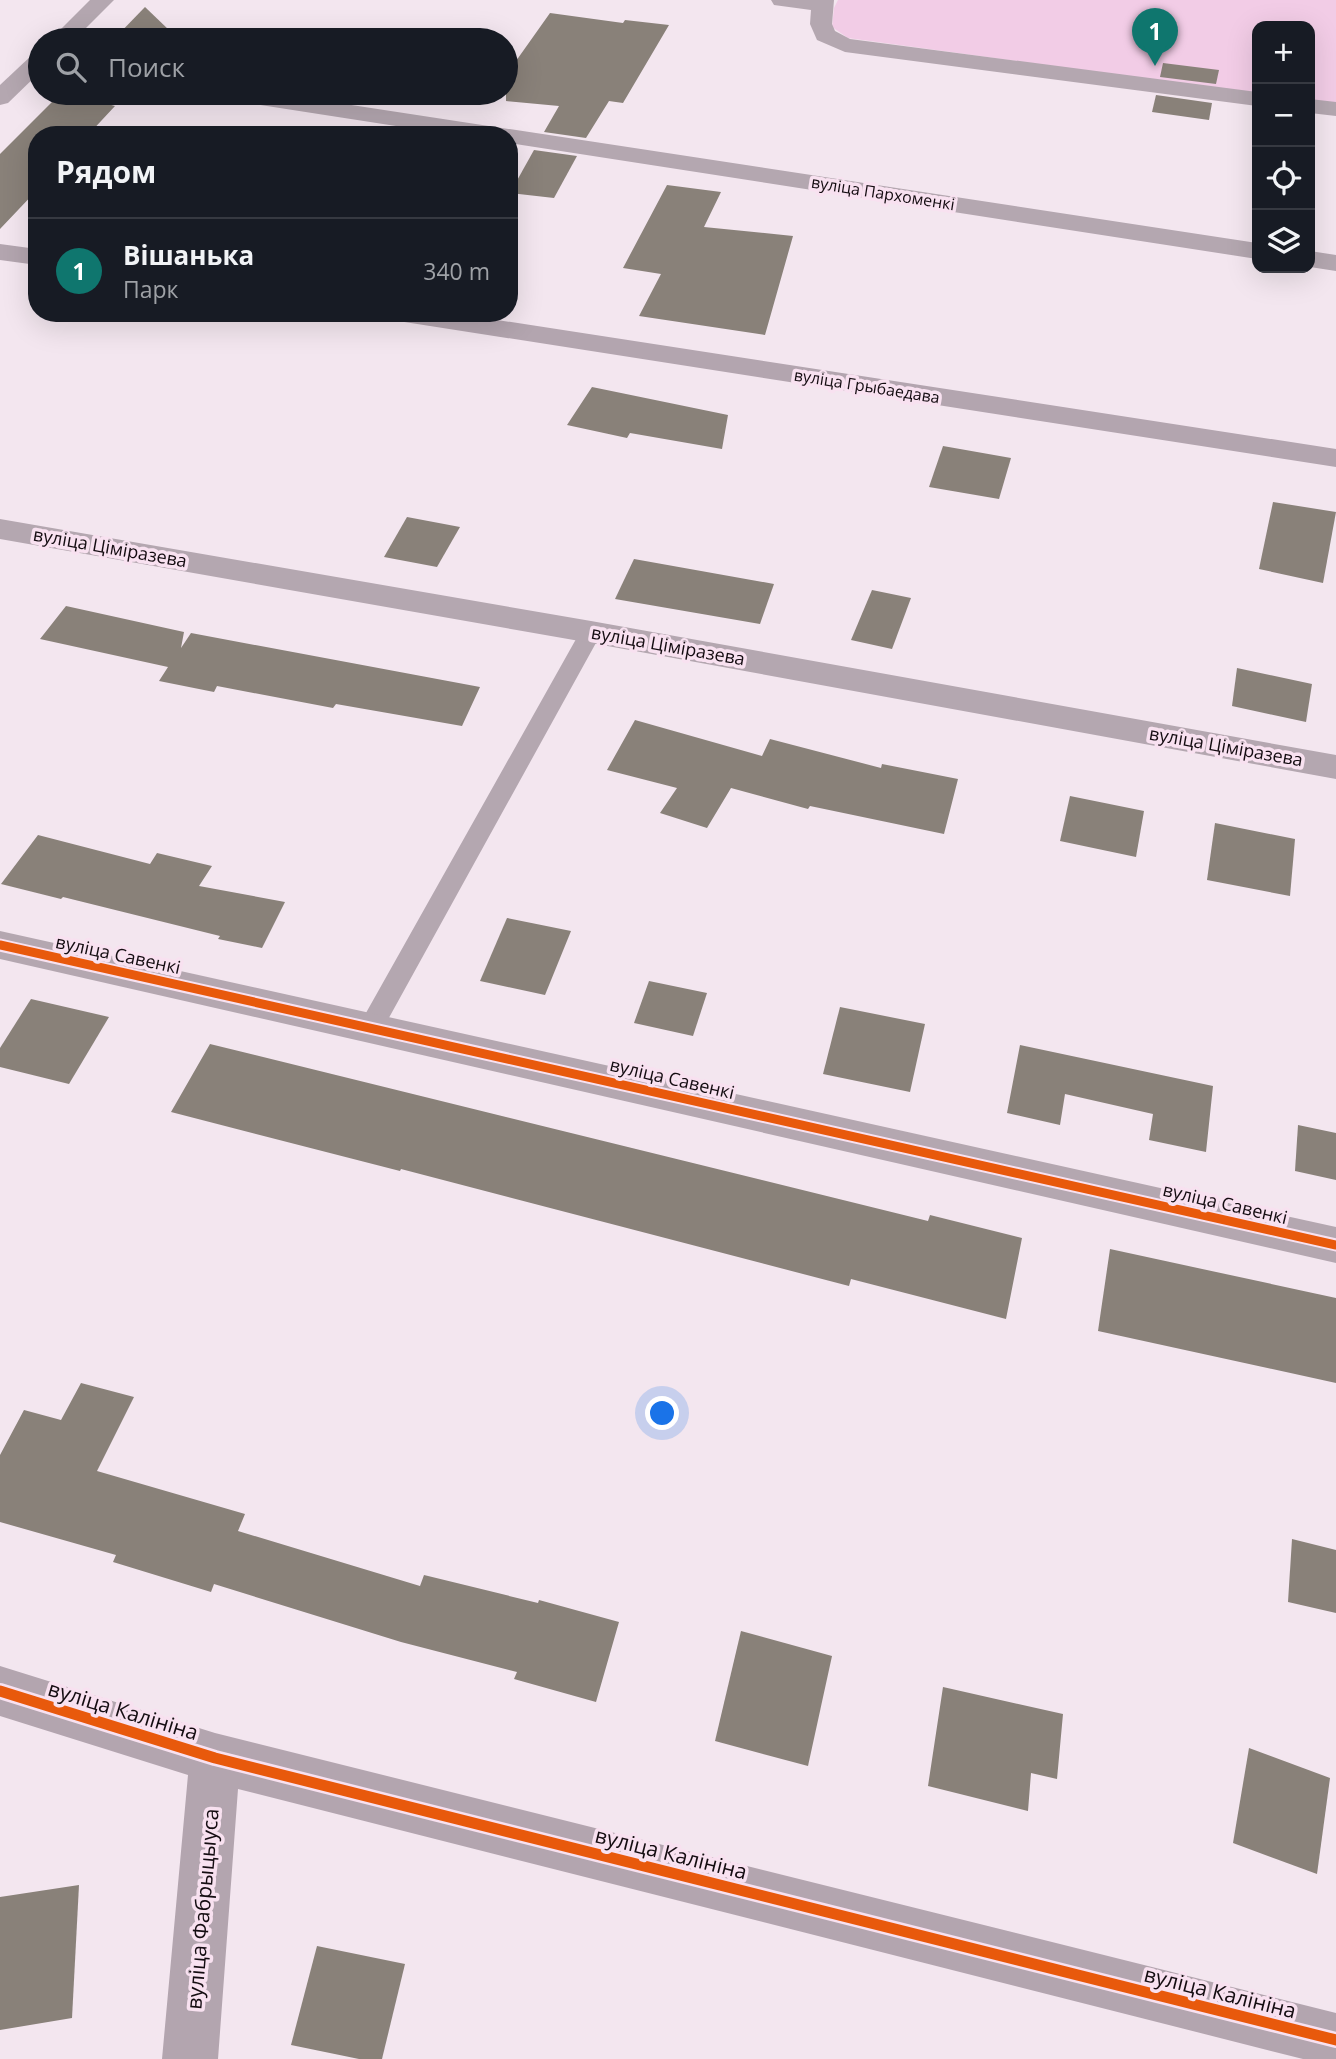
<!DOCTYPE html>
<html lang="ru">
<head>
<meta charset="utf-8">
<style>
  body { margin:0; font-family:"Open Sans",sans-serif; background:#20242c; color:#f1f3f6 }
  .controls { position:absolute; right:21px; top:21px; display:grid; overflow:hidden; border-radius:14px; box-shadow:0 7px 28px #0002 }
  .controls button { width:63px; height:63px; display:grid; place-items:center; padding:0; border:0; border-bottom:2px solid #363941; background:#171b24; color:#f1f3f6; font:35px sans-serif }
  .you { position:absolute; left:663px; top:1414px; width:24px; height:24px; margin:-18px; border:5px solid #fff; border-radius:50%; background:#1a73e8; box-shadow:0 0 0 10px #1a73e833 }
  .badge { display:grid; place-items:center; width:46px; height:46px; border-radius:50%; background:#0f766e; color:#fff; font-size:23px; font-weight:700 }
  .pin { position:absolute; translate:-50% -58px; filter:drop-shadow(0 2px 4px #0008) }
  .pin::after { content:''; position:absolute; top:37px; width:24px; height:21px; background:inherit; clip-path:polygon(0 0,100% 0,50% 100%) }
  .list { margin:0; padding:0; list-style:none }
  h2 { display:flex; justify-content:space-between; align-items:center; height:91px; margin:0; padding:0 28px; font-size:30px }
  h2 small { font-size:23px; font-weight:400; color:#9ea1a6 }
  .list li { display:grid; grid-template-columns:46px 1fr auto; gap:21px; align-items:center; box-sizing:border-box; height:105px; padding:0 28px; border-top:2px solid #363941 }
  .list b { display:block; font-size:26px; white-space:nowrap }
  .list p { margin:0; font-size:23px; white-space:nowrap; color:#9ea1a6 }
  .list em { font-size:23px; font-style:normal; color:#9ea1a6 }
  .icon { flex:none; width:38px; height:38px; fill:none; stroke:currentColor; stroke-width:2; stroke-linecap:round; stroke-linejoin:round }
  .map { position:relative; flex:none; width:1336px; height:2059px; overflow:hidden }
  .search { position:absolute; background:#171b24; box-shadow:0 7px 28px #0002; left:28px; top:28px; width:490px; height:77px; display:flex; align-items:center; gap:18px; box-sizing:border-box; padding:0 24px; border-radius:38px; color:#9ea1a6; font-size:26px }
  .panel { position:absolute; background:#171b24; box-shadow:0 7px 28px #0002; left:28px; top:126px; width:490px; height:196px; border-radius:28px }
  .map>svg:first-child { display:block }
  .green { fill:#f2cce6 }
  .building { fill:#898179 }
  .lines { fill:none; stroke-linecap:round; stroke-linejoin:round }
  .lane { fill:#b4a7b0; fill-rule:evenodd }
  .street { fill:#b4a7b0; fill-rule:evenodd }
  .secondary { fill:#b3a5af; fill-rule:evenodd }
  .cycleway-far1-casing { stroke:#f8e1f0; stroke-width:13 }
  .cycleway-casing { stroke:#f8e1f0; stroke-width:16 }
  .cycleway-far1 { stroke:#e8590c; stroke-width:9 }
  .cycleway { stroke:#e8590c; stroke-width:11 }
  .labels { text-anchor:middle; stroke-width:7; stroke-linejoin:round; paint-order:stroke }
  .far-street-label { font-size:16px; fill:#140c11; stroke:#f8e1f0 }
  .street-label { font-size:18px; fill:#140c11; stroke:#f8e1f0 }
  .near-street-label { font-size:21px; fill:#140c11; stroke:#f8e1f0 }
</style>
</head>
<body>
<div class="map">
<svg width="1336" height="2059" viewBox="0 0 1336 2059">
  <rect width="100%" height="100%" fill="#f3e6ef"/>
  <!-- green -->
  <polygon class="green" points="838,0 1336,0 1336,104 1310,101 1310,26 1257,26 1257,94 848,38 832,27 834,8"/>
  <!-- building -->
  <g class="building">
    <polygon points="145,7 170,31 161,40 113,40"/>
    <polygon points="550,13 623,23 625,20 669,25 623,103 609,101 586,138 544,132 559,106 506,101 506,75"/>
    <polygon points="1163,63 1219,70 1216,84 1160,77"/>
    <polygon points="61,93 113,93 104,103 115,106 88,135 37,135 37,190 0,229 0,154"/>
    <polygon points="1156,95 1212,103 1209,120 1152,112"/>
    <polygon points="534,150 577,156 554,198 510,193"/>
    <polygon points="667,185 721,192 704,227 793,236 765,335 639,316 661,274 623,268"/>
    <polygon points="592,387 728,415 722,449 630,433 627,438 567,425"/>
    <polygon points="943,446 1011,458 999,499 929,487"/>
    <polygon points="1273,502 1336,512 1323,583 1259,569"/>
    <polygon points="407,517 460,527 437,567 384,557"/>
    <polygon points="634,559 774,584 760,624 615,599"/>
    <polygon points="872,590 911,598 892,649 851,640"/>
    <polygon points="66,606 184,632 181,648 191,633 480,687 462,726 336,704 333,708 217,686 214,692 159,681 168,667 40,639"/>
    <polygon points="1237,668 1312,684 1306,722 1232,706"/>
    <polygon points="635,720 762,756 770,739 881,768 882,764 958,779 944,834 810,806 808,809 731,788 707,828 660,813 677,788 607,770"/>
    <polygon points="1070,796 1144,811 1136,857 1060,841"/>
    <polygon points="1215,823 1295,839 1290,896 1207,880"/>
    <polygon points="38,835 150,864 157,853 212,866 199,886 285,902 262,948 218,939 220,936 63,897 61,899 1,884"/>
    <polygon points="507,918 571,931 545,995 480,981"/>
    <polygon points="649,981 707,993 693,1036 634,1023"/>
    <polygon points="31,999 109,1017 69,1084 0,1067 0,1048"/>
    <polygon points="840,1007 925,1024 910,1092 823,1074"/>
    <polygon points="210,1044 928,1221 930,1215 1022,1238 1006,1319 851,1279 849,1286 401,1169 400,1171 171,1112"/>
    <polygon points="1020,1045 1213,1086 1206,1152 1149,1140 1153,1114 1065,1094 1060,1125 1007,1113"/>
    <polygon points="1298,1125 1336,1133 1336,1180 1295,1171"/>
    <polygon points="1110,1249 1336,1298 1336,1383 1098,1331"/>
    <polygon points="81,1383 134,1397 97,1471 245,1514 238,1531 420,1586 424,1575 538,1603 539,1600 619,1622 596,1702 514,1679 517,1672 401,1642 214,1584 211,1592 113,1562 116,1555 0,1522 0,1455 24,1410 61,1420"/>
    <polygon points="1292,1539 1336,1550 1336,1613 1288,1602"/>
    <polygon points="741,1631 832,1656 808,1766 715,1741"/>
    <polygon points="943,1687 1063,1714 1057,1779 1031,1773 1028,1811 928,1786"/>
    <polygon points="1249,1748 1330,1778 1317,1874 1233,1843"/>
    <polygon points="79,1885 72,2018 0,2030 0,1897"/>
    <polygon points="317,1946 405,1964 382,2059 359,2059 291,2045"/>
  </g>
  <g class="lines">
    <!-- lane -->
    <polygon class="lane" points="591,625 599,627 602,632 380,1034 371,1037 362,1034 358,1027 362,1020 580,632 583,627"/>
    <!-- street -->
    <g class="street">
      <polygon points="90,0 114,0 74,40 50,40"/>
      <polygon points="771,0 834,0 832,24 835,31 850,39 1257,92 1257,106 845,52 817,40 810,24 811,10 774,5"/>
      <polygon points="40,53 40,72 8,103 0,105 0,85 32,55"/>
      <polygon points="217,93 273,93 1257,243 1257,259 509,143 509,135 454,135 229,100 221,98"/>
      <polygon points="1310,99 1336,102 1336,116 1310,113"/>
      <polygon points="1310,251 1336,255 1336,271 1310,267"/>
      <polygon points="0,519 591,621 1336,755 1336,779 591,643 0,539"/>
      <polygon points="0,931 1336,1227 1336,1263 0,959"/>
    </g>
    <!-- secondary -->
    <g class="secondary">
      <polygon points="0,244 37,249 37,265 0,260"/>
      <polygon points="385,313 452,313 1336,449 1336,467 398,321 388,319"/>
      <polygon points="0,1666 215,1733 1336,2013 1336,2059 1303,2059 238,1789 218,2059 162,2059 188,1775 0,1716"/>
    </g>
    <!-- cycleway-far1 casing -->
    <g class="cycleway-far1-casing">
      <polyline id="cycleway-far1" points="0,945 1336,1245"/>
    </g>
    <!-- cycleway casing -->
    <g class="cycleway-casing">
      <polyline id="cycleway" points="0,1691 215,1758 1336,2040"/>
    </g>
    <!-- cycleway-far1 -->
    <use href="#cycleway-far1" class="cycleway-far1"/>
    <!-- cycleway -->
    <use href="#cycleway" class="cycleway"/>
  </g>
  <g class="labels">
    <!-- far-street labels -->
    <g class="far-street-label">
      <text transform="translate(883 193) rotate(9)" y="6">вуліца Пархоменкі</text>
      <text transform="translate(867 386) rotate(9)" y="6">вуліца Грыбаедава</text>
    </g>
    <!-- street labels -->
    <g class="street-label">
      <text transform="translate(110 548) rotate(10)" y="6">вуліца Ціміразева</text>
      <text transform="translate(668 646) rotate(10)" y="6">вуліца Ціміразева</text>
      <text transform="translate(1226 747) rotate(10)" y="6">вуліца Ціміразева</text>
      <text transform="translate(118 955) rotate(12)" y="6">вуліца Савенкі</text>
      <text transform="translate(672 1079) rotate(13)" y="6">вуліца Савенкі</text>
      <text transform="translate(1225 1204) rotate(13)" y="6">вуліца Савенкі</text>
    </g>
    <!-- near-street labels -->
    <g class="near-street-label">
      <text transform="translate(123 1711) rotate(17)" y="7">вуліца Калініна</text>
      <text transform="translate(671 1854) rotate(14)" y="7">вуліца Калініна</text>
      <text transform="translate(203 1909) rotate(-85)" y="7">вуліца Фабрыцыуса</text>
      <text transform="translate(1220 1993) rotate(14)" y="7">вуліца Калініна</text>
    </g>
  </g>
</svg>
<div class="controls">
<button>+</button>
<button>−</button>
<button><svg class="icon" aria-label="locate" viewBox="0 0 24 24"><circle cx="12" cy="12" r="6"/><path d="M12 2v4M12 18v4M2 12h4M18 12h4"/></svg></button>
<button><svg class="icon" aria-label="layers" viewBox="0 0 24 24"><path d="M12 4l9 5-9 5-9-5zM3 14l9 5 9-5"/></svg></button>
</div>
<div class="you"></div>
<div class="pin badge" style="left:1155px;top:66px">1</div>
<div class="search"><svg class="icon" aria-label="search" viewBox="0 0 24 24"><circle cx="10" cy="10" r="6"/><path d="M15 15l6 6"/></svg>Поиск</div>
<section class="panel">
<h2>Рядом<small></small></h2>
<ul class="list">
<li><span class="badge">1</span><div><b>Вішанька</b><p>Парк</p></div><em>340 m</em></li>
</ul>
</section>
</div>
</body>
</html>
